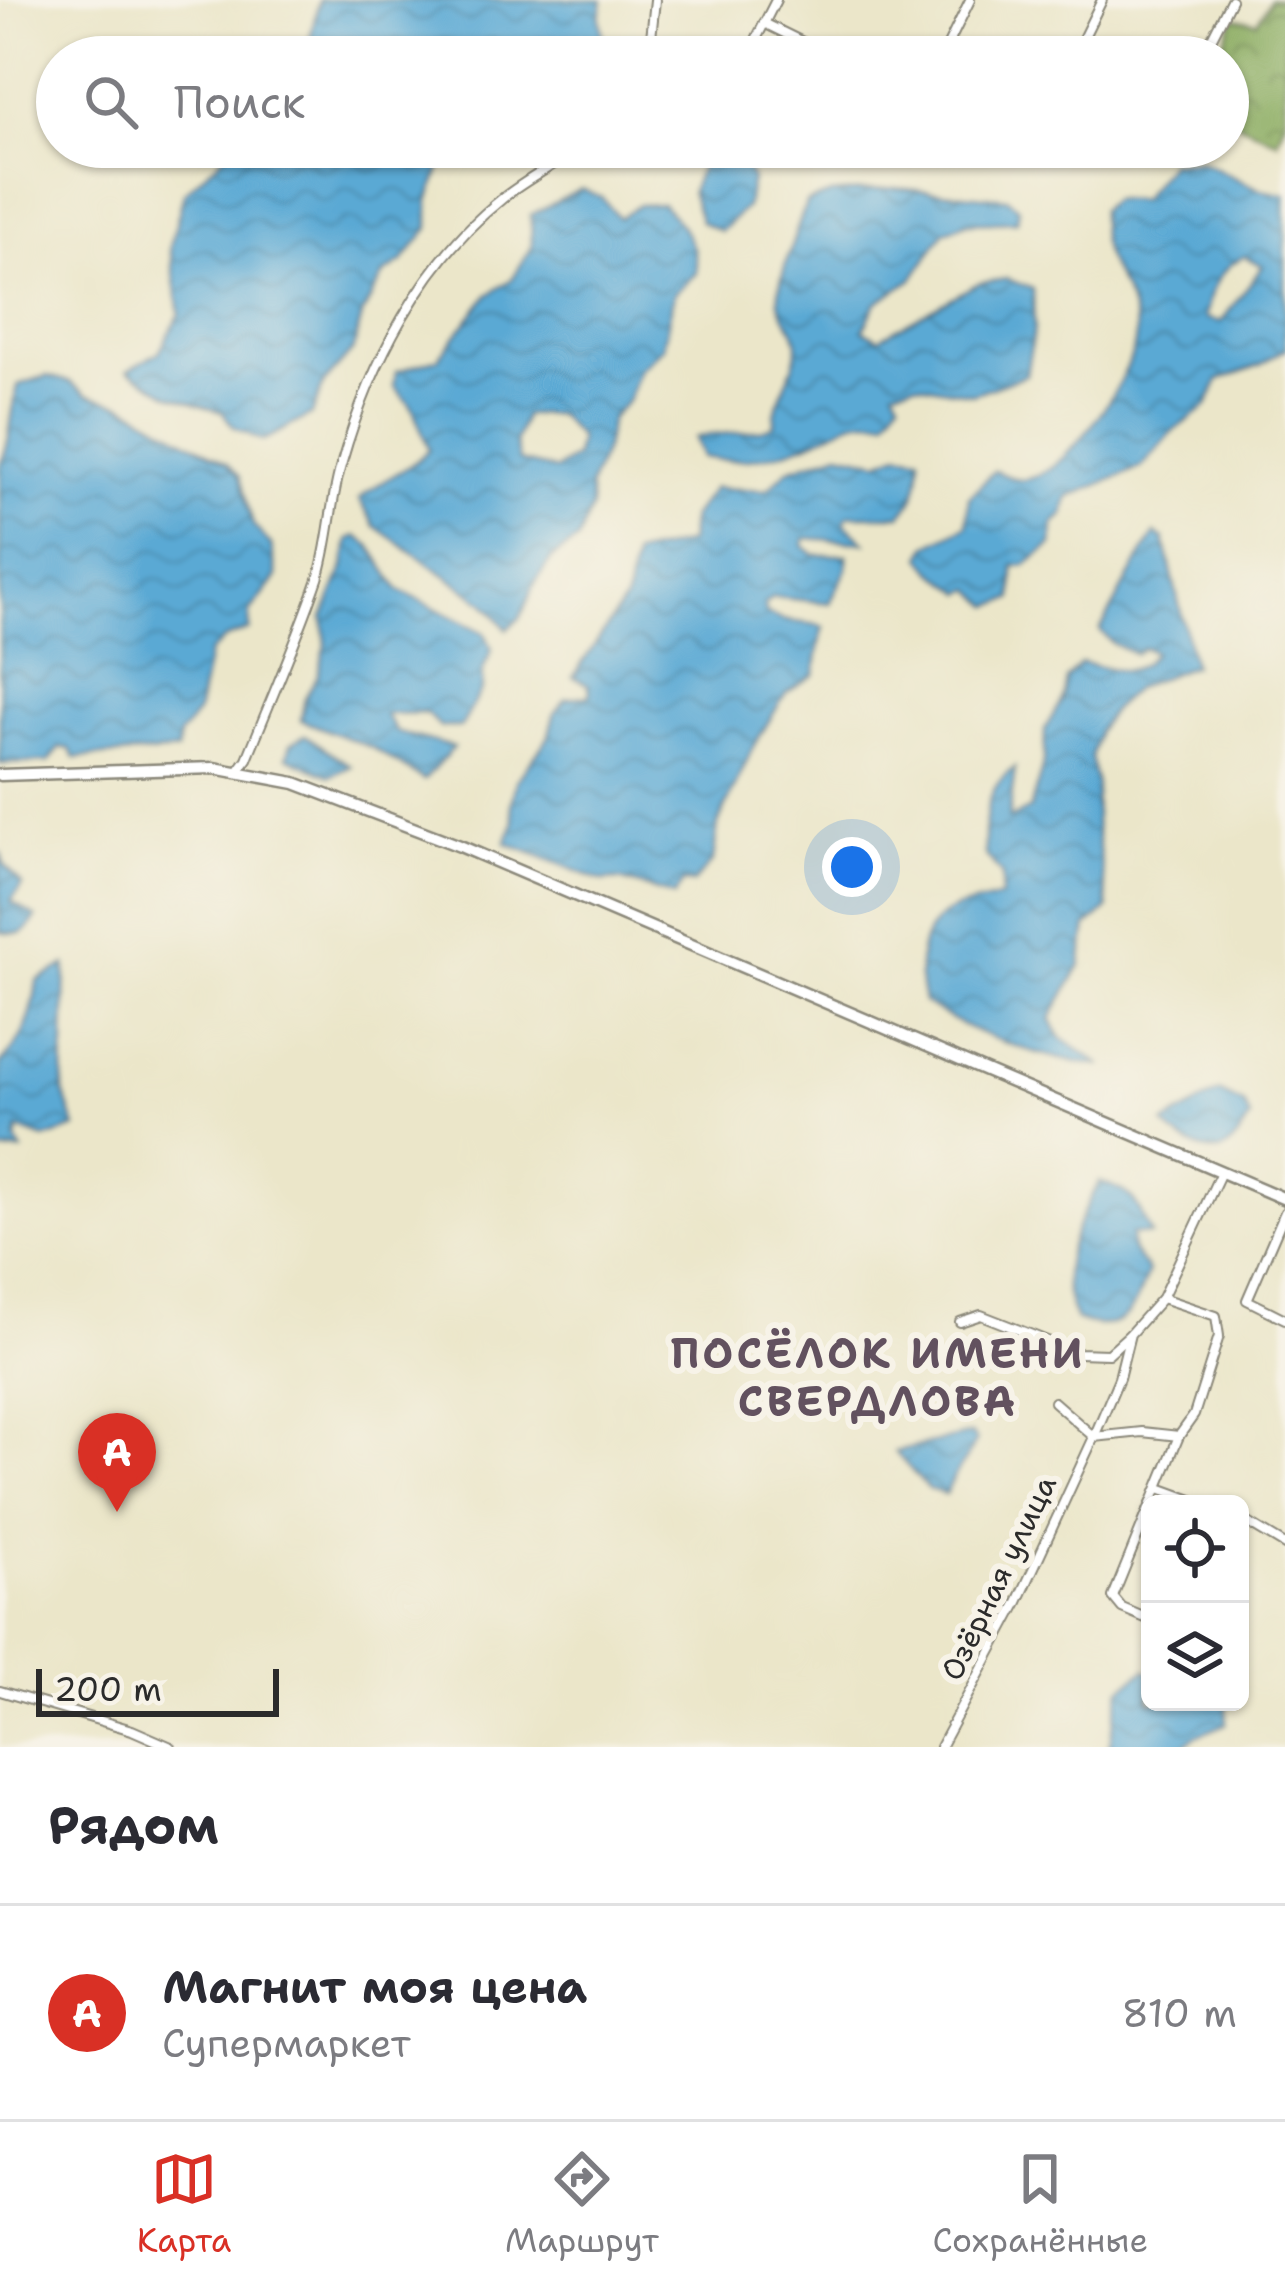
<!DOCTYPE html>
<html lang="ru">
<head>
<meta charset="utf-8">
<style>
  body { margin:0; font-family:"Shantell Sans",sans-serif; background:#f2f2f3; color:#2b2b33 }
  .controls { position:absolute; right:36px; bottom:36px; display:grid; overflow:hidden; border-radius:18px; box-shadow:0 3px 9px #0004 }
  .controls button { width:108px; height:108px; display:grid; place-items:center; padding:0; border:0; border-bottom:3px solid #e1e1e2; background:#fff; color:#2b2b33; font:60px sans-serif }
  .scale { position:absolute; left:36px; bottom:30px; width:243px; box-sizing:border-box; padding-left:12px; border:6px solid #2b2b2b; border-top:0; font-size:33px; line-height:42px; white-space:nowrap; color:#2b2b2b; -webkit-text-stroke:9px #f7f3e8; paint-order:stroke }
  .you { position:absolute; left:852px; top:867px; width:42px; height:42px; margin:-30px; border:9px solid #fff; border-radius:50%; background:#1a73e8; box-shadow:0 0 0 18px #1a73e833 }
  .badge { display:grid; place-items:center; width:78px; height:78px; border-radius:50%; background:#d93025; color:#fff; font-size:39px; font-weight:700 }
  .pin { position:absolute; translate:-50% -99px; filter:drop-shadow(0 3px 6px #0008) }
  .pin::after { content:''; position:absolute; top:63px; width:42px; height:36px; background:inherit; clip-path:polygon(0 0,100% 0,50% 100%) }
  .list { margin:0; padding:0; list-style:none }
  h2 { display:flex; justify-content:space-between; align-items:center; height:156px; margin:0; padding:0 48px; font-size:51px }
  h2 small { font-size:39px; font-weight:400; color:#7c7c81 }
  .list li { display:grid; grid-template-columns:78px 1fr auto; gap:36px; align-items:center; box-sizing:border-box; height:216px; padding:0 48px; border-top:3px solid #e1e1e2 }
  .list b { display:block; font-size:45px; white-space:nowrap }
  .list p { margin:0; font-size:39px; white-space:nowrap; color:#7c7c81 }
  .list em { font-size:39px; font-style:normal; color:#7c7c81 }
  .icon { flex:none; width:66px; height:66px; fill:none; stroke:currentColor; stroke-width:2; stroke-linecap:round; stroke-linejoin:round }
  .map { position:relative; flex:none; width:1285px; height:1747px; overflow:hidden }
  .search { position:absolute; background:#fff; box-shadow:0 3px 9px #0004; left:36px; right:36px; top:36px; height:132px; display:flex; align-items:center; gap:30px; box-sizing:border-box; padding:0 42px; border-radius:66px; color:#7c7c81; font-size:45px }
  .sheet { height:372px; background:#fff }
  nav { display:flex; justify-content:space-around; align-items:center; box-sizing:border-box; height:168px; border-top:3px solid #e1e1e2; background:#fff; font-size:33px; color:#7c7c81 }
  nav a { display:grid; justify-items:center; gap:6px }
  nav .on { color:#d93025 }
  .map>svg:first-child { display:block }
  .forest { fill:url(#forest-crowns); stroke:#5a6c46; stroke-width:3 }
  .water { fill:url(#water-waves); stroke:#426a80; stroke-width:3; fill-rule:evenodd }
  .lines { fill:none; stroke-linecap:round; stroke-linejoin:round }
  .minor-casing { stroke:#8b887a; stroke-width:12 }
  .secondary-casing { stroke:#8b887a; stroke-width:15 }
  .minor { stroke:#fff; stroke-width:8 }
  .secondary { stroke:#fff; stroke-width:10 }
  .labels { text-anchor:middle; stroke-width:12; stroke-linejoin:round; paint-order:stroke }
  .street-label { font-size:30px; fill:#2b2b2b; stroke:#f7f3e8 }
  .district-label { font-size:42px; font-weight:bold; letter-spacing:3px; fill:#62515f; stroke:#f7f3e8 }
</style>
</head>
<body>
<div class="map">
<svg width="1285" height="1747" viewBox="0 0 1285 1747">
  <defs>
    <pattern id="forest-crowns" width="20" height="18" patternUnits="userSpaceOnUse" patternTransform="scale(3)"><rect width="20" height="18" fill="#8aac60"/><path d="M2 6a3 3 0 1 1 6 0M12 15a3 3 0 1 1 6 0" fill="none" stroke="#718c4f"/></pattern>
    <pattern id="water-waves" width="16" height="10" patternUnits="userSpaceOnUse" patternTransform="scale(3)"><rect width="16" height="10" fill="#5aa9d4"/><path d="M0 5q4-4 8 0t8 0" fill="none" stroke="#4b8aac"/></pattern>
  </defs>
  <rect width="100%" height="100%" fill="#f7f3e8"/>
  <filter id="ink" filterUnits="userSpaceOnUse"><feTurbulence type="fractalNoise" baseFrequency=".00833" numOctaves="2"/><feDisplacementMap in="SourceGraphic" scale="24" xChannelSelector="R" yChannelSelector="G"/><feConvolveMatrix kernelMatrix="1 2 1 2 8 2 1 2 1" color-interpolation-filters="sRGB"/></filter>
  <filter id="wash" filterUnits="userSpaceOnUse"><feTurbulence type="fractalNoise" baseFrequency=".004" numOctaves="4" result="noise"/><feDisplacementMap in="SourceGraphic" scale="48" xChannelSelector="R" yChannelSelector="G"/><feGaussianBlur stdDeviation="2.7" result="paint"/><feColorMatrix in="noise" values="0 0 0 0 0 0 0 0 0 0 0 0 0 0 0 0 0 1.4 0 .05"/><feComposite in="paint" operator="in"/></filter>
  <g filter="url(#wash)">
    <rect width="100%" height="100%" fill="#ebe6c9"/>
    <!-- forest -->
    <polygon class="forest" points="1270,0 1285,0 1285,119 1277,141 1228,118 1228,57 1217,57 1234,18 1257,22"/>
    <!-- water -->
    <g class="water">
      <polygon points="319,0 603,0 600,18 603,37 584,50 583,57 306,57"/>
      <polygon points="233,147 455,147 441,166 429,201 429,228 402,262 384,274 363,312 353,350 324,383 312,414 263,441 234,427 222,412 170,395 128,370 159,352 180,314 170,247 184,193"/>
      <polygon points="714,151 738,154 752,180 746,207 721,231 701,222 691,191 702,164"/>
      <path d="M1199,161C1229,172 1254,192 1285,194V349L1260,365L1219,380L1207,406L1173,431L1142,467L1068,497L1064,515L1054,523L1052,545L1026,565L1014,566L1013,599L991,606L973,589L964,593L933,571L922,557L927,546L967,525L969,497L994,471C1001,473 1013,479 1020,480C1063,481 1129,381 1135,343C1141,309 1117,285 1106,256C1100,242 1100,225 1100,210L1112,199L1140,200L1170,162ZM1245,256L1263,266L1221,322L1205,318C1210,291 1218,268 1245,256Z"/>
      <path d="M895,188L1007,198L1019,208L1017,221L965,223L944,232L913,279L876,303L863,330L879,338L979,283L1007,279L1033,289L1034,329L1026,375L973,394L915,383L894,388L900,399L887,419C876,419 858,418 849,423C805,447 753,468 702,457L695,438C722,430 750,437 775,425C772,398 798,373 797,345C797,328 782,317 779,302C775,286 800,224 806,203L831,194Z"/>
      <path d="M582,189L602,198L619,218L639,205L662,204C682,224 698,244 696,273L674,294L663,347L639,370L628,400L611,418L605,448L589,487L591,508L578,540L552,558L535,583L520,618L507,629L485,603L375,526L359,499C385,475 407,474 429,449L412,407L394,386L396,372L438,358L487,296L512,279L532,247L531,215ZM557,414L579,438L575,457L555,470L519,461L515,443L524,415Z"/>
      <path d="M47,376L70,382L87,395L124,405L227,463L240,477L253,525L271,545L277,577L250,612L249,630L226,638L209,653L197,713L179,736L177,751L75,758L70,749L60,747L49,762L0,764V466C12,439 10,414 18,385Z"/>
      <path d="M840,452L880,461L899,453L920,456C921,479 917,498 901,515H849L844,522L865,542L805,538L804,546L815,555H847V569L830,603L773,597L764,604L766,613C791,627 801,619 824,627C820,638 817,661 815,674L786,693L753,747L718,824L713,861L693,883L683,882L674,896L620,880L602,881L506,843L514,823L511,805L516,781L548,738L555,712L566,699L590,695L589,685L573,677L626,599L634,555L689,543L691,518L713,488L767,490L789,469Z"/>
      <path d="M1155,534L1164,539L1193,665L1135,688L1114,708L1098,730L1091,757L1096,785L1095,822L1108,909L1087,926L1081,965L1051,1018L1060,1037L1102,1066C1046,1060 970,1035 924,1002C917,972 915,934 945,914C959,905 985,903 1001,897L1002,875L985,854C984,821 985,786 1015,768L1009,819L1030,809L1044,762L1045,729L1062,700L1066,679L1081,663C1110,668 1136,681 1154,652L1144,648L1135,654L1112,643L1100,630C1120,598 1134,564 1155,534Z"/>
      <polygon points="356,536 370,545 399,590 485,633 492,650 483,669 482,689 461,727 440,727 426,713 385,714 396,732 454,747 424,780 373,748 301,720 305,698 318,675 326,645 323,618 344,567 348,541"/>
      <polygon points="305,735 351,766 330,776 287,757 291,744"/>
      <path d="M0,851L4,864L22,885L11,902L36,917C26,936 20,935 0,932Z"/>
      <path d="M66,965L63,1090L76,1128L44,1139L18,1129L16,1140L22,1151L0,1152V1064C25,1039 33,1016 37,981Z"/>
      <path d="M1219,1092L1243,1104L1250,1118C1243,1129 1236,1143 1225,1149C1207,1158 1174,1138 1164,1124Z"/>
      <path d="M1099,1182C1135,1191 1137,1204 1151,1235L1131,1234L1132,1250L1148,1271C1134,1310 1126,1337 1076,1320C1050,1266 1076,1231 1099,1182Z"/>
      <path d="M971,1434L976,1440C968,1460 953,1473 946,1494L928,1489L895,1452Z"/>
      <polygon points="1145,1670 1150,1672 1150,1702 1227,1702 1226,1724 1196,1736 1182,1747 1109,1747 1121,1689"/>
    </g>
  </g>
  <g filter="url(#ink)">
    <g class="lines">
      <!-- minor casing -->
      <g class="minor-casing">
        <g id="minor">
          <polyline points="764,23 833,57"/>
          <polyline points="649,57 655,0"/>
          <polyline points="747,57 776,0"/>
          <polyline points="942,57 970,0"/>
          <polyline points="1074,57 1102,0"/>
          <polyline points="1202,57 1231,0"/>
          <path d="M239,770L247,759C271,699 297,640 318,579C330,541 330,500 342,462C370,364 422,262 503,198C527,179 555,165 580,147"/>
          <polyline points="1285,1212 1247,1300 1285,1319"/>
          <polyline points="960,1322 981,1315 1078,1353 1108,1354 1129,1335"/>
          <polyline points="1054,1402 1094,1437 1142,1432 1179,1436"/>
          <polyline points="1159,1488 1203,1504"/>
          <polyline points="1151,1504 1179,1436 1194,1415 1219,1336 1216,1316 1162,1298"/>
          <polyline points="1150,1506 1113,1597 1122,1608 1150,1620"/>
          <polyline points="1240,1518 1285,1545"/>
          <polyline points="0,1691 132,1730 171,1747"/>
          <polyline points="940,1747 1018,1602 1094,1437 1119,1378 1130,1334 1162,1298 1221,1172"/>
        </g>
      </g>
      <!-- secondary casing -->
      <g class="secondary-casing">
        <polyline id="secondary" points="0,775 214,768 295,783 460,846 1285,1199"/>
      </g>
      <!-- minor -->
      <use href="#minor" class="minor"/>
      <!-- secondary -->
      <use href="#secondary" class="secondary"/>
    </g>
  </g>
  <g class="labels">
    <!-- street labels -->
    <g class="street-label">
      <text transform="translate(999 1578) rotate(-64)" y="10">Озёрная улица</text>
    </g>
    <!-- district labels -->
    <g class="district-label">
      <text x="878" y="1368">ПОСЁЛОК ИМЕНИ<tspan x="878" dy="48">СВЕРДЛОВА</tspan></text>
    </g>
  </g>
</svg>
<div class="controls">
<button><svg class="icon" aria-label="locate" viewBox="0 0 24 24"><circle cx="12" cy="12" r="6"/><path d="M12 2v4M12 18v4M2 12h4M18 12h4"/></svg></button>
<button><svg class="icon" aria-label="layers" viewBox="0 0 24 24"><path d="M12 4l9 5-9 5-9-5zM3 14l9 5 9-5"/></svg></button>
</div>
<div class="scale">200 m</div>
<div class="you"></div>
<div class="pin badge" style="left:117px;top:1512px">A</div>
<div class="search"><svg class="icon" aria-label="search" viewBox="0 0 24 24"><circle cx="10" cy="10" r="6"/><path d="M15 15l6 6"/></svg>Поиск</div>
</div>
<section class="sheet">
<h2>Рядом<small></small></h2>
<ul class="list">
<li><span class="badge">A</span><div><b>Магнит моя цена</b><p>Супермаркет</p></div><em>810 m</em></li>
</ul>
</section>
<nav>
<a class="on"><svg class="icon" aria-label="map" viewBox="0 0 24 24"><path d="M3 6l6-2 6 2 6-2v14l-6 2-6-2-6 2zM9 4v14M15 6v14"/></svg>Карта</a>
<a><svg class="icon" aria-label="directions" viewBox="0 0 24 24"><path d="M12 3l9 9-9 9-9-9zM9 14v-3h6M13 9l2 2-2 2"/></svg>Маршрут</a>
<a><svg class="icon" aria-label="saved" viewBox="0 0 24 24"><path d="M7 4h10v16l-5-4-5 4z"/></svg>Сохранённые</a>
</nav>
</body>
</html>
